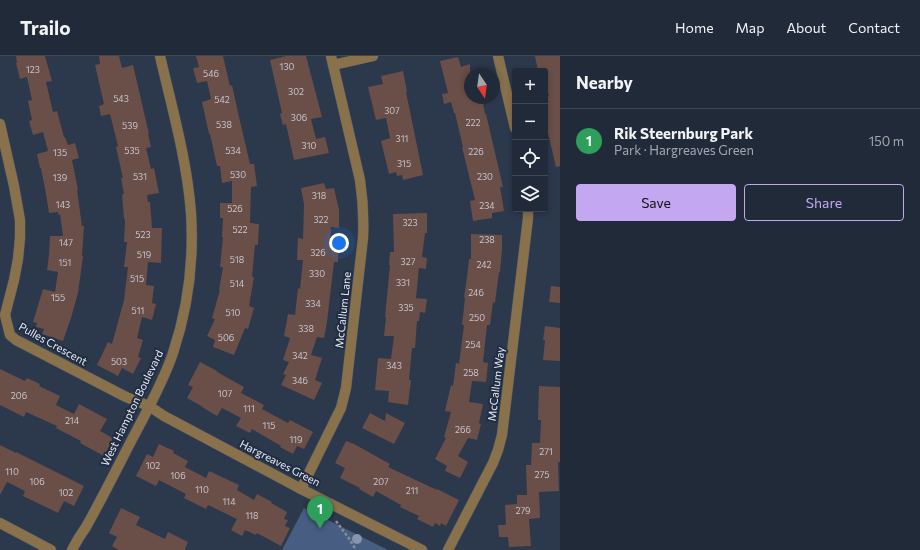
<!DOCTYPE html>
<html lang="en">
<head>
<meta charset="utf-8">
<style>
  body { margin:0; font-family:Commissioner,sans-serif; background:#293241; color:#f1f3f6 }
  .controls { position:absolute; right:12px; top:12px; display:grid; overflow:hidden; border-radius:4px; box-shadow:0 2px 6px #0003 }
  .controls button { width:36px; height:36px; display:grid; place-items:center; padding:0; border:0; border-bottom:1px solid #3e4653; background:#212a39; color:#f1f3f6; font:20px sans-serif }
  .compass { position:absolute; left:464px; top:12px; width:36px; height:36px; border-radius:50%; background:#212a39; box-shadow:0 2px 6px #0003; rotate:167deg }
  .you { position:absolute; left:339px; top:187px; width:14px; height:14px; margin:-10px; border:3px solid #fff; border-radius:50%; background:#1a73e8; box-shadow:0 0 0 6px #1a73e833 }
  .badge { display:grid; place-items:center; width:26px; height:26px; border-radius:50%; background:#c4a7f1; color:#fff; font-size:13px; font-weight:700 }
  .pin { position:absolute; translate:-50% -33px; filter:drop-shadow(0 1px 2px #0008) }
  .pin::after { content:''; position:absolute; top:21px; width:14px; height:12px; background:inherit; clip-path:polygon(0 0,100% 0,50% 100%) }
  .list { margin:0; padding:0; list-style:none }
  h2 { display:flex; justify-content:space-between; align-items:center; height:52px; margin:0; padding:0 16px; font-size:17px }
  h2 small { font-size:13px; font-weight:400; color:#a2a7ae }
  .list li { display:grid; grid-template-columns:26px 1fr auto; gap:12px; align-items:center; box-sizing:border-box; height:64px; padding:0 16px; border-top:1px solid #3e4653 }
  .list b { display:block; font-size:15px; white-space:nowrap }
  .list p { margin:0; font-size:13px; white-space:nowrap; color:#a2a7ae }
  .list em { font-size:13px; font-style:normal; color:#a2a7ae }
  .actions { display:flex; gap:8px; padding:12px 16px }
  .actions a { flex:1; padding:9px 0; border:1px solid #c4a7f1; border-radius:4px; text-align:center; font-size:14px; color:#c4a7f1 }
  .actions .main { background:#c4a7f1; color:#111 }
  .icon { flex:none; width:22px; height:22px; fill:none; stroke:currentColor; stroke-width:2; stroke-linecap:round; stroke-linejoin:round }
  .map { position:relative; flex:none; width:560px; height:494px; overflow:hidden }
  header { display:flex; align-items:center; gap:24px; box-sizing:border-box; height:56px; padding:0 20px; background:#212a39; border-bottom:1px solid #3e4653 }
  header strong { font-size:19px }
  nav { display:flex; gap:22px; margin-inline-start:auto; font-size:14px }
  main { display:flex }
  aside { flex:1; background:#212a39 }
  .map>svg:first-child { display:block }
  .green { fill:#475d82 }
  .building { fill:#6a4e48 }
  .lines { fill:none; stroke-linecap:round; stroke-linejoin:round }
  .minor-casing { stroke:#4a5568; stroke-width:11 }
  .tertiary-casing { stroke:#4a5568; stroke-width:11 }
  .path { stroke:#818b9b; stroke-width:2.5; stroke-dasharray:3 2; stroke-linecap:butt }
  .minor { stroke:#88714b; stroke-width:10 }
  .tertiary { stroke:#88714b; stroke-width:10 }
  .tree { fill:#8695ad }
  .labels { text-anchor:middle; stroke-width:4; stroke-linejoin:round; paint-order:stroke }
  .number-label { font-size:9px; fill:#c6c4cd }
  .street-label { font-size:11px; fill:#e5ecf9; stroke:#222d41 }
</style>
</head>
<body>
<header>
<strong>Trailo</strong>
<nav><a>Home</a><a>Map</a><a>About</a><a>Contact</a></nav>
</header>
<main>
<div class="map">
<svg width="560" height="494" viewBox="0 0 560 494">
  <rect width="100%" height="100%" fill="#2c384c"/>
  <!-- green -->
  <polygon class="green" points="304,452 388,494 282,494"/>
  <!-- building -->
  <g class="building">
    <polygon points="16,0 45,0 52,25 46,26 53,56 57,55 64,81 65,81 68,89 75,87 79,102 72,104 78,134 77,134 82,170 84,170 82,200 83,200 78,237 71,262 63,285 42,278 44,273 36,271 37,267 33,266 43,233 55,236 58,216 47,214 49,199 50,180 63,180 60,158 58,159 58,156 49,157 46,138 41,112 40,112 37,98 48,95 43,76 33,79 29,65 32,64 28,45 32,44 27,21 20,23 16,7 17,7"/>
    <polygon points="99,0 119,0 122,12 133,9 149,78 148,78 151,91 146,92 151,113 154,112 159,137 147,139 148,146 150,146 152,172 162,172 161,207 148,206 146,229 154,230 152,247 156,248 152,264 142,261 137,282 143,284 138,301 141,302 133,318 122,312 118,320 97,309 108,286 112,288 124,244 128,211 124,211 127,186 124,186 125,163 124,163 122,138 124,138 121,122 123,122 116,91 118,90 110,58 101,60 99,50 104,48 95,9 100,8"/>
    <polygon points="196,0 223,0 230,30 232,29 237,52 250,108 254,108 257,130 251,131 250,167 259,168 258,189 255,189 252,221 254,221 249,250 254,252 248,273 245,272 234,299 213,291 215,284 207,280 215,263 212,262 220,234 219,234 223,211 220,211 223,181 222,181 223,162 220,162 220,147 232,147 232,125 222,127 220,110 217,110 210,78 209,78 202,46 211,43 207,25 197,27 193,12 199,11"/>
    <polygon points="286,0 306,0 322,61 311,63 316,83 325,81 329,97 294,104 286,68 283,69 280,58 282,57 270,4"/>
    <polygon points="535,0 560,0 560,110 556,111 545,64 545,41 549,40 545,24 545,15 538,15"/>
    <polygon points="458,1 461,11 470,8 470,42 482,42 485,58 486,58 503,131 500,131 504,155 492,157 492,162 473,165 470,145 475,144 462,91 463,91 455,57 454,57 451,46 444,48 442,38 448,37 440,5"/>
    <polygon points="403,15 407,36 406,36 423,119 403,124 402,119 397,120 396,116 389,118 381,85 390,82 386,62 376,64 368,31 383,28 381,20"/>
    <polygon points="324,127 326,133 334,132 339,154 339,172 331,171 330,191 338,191 338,206 334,206 327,266 324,282 317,281 311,299 322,302 315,324 322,327 314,344 281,329 286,319 283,318 289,306 283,304 290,282 284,280 288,258 295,259 298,232 300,233 303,204 297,204 298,182 303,183 304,148 301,132"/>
    <polygon points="427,157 427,177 425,177 422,201 427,202 426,213 419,212 416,242 427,243 425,257 420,256 419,265 417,265 415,292 412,292 409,324 411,324 408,349 388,346 389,335 375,334 378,302 391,303 394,280 384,280 386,261 385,261 390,209 389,209 390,196 394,196 393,158"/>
    <polygon points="471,178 502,179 502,193 500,216 499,216 495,247 493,246 490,269 487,269 483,306 488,307 486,326 472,325 469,346 483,348 479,367 481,368 477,384 468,382 458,400 468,406 460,422 445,415 447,410 435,403 446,382 444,381 451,356 445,355 451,329 453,330 456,307 459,308 464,269 462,269 465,242 464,242 468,213 469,203 471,203"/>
    <polygon points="551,230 560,231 560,247 549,246"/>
    <polygon points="545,270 560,272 560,305 543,304 545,284 543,284"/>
    <polygon points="200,306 217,315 217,316 244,331 241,337 264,349 262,353 288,367 290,364 313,376 304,393 297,390 293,398 280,391 281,390 252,373 250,377 236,370 241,362 222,352 217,360 202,351 203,351 187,342 193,331 188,329"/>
    <polygon points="0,313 25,325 27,322 40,328 39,330 60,340 56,349 74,358 79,348 107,363 100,375 113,382 104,400 80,387 81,385 56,372 57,370 26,356 24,361 0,349"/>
    <polygon points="539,330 560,331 560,406 558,406 559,435 539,436 540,462 529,463 531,490 509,491 508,481 499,481 498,469 506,469 505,449 517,448 517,439 527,439 526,409 531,409 532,387 540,387 541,364 538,364"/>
    <polygon points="370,357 385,365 386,357 405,367 394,388 362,372"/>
    <polygon points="346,385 354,388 390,408 388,411 437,434 437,433 459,444 446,470 441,467 440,470 435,467 433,471 417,463 419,460 400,451 401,449 376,435 373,441 359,433 360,432 340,422 345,412 335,407"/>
    <polygon points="159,388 174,395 173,397 188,405 185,411 206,422 209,415 239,429 237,434 254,444 257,438 272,446 271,447 287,456 284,463 288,464 285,470 290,472 281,490 257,477 256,479 245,474 242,480 231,474 237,463 208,449 206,453 184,442 186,438 159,424 156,430 136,420 147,398 153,401"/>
    <polygon points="0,389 16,397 16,396 84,430 74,450 64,445 58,457 23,440 25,435 7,426 0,439"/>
    <polygon points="121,452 140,461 136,469 165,483 168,476 188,486 185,493 187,494 119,494 112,490 117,481 109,477"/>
  </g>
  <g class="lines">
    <!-- minor casing -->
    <g class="minor-casing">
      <g id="minor">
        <polyline points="498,0 515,72"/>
        <polyline points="333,9 373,0"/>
        <polyline points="0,68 14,130 20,164 20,182 18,203 14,224 5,259 10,279 16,284 126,341 149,350 164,360 301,433 422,494"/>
        <path d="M301,433L341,352L346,332L363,182C364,162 363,144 360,124L331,0"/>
        <polyline points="0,467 51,494"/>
        <polyline points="448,494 493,407 498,394 502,379 528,162 528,153"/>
      </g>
    </g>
    <!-- tertiary casing -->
    <g class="tertiary-casing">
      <path id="tertiary" d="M72,494C76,486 81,478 86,471C104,439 120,406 137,374C150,349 164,324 173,297C188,252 194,204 191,157C187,104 172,52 160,0"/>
    </g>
    <!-- path -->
    <polyline class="path" points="336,465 348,481 356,494"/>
    <!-- minor -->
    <use href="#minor" class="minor"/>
    <!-- tertiary -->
    <use href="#tertiary" class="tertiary"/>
  </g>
  <!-- trees -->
  <circle class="tree" cx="357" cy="483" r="5"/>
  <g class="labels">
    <!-- number labels -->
    <g class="number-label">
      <text x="287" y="14">130</text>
      <text x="33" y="17">123</text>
      <text x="211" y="21">546</text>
      <text x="296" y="39">302</text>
      <text x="121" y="46">543</text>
      <text x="222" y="47">542</text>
      <text x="392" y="58">307</text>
      <text x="299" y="65">306</text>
      <text x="473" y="70">222</text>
      <text x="224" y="72">538</text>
      <text x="130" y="73">539</text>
      <text x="402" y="86">311</text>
      <text x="309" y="93">310</text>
      <text x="132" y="98">535</text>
      <text x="233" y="98">534</text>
      <text x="476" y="99">226</text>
      <text x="60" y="100">135</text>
      <text x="404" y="111">315</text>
      <text x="238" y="122">530</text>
      <text x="140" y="124">531</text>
      <text x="485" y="124">230</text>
      <text x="60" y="125">139</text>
      <text x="319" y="143">318</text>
      <text x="63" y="152">143</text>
      <text x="487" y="153">234</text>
      <text x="235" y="156">526</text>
      <text x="321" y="167">322</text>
      <text x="410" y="170">323</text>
      <text x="240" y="177">522</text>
      <text x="143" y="182">523</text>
      <text x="487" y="187">238</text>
      <text x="66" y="190">147</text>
      <text x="318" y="200">326</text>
      <text x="144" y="202">519</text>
      <text x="237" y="207">518</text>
      <text x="408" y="209">327</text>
      <text x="65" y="210">151</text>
      <text x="484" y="212">242</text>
      <text x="317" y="221">330</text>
      <text x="137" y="226">515</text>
      <text x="403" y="230">331</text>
      <text x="237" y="231">514</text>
      <text x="476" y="240">246</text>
      <text x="58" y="245">155</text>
      <text x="313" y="251">334</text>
      <text x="406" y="255">335</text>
      <text x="138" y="258">511</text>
      <text x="233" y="260">510</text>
      <text x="477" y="265">250</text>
      <text x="306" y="276">338</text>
      <text x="226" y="285">506</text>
      <text x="473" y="292">254</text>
      <text x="300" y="303">342</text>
      <text x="119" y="309">503</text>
      <text x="394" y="313">343</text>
      <text x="471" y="320">258</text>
      <text x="300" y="328">346</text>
      <text x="225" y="341">107</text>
      <text x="19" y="343">206</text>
      <text x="249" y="356">111</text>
      <text x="72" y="368">214</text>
      <text x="269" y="373">115</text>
      <text x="463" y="377">266</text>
      <text x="296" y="387">119</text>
      <text x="546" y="399">271</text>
      <text x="153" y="413">102</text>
      <text x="12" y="419">110</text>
      <text x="542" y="422">275</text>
      <text x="178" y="423">106</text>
      <text x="37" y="429">106</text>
      <text x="381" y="429">207</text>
      <text x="202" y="437">110</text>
      <text x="412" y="438">211</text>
      <text x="66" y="440">102</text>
      <text x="229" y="449">114</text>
      <text x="523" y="458">279</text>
      <text x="252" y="463">118</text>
    </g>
    <!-- street labels -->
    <g class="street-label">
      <text transform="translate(343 254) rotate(-84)" y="4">McCallum Lane</text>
      <text transform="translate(53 288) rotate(29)" y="4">Pulles Crescent</text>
      <text transform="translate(496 328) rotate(-83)" y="4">McCallum Way</text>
      <text transform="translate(132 352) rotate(-64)" y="4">West Hampton Boulevard</text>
      <text transform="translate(280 407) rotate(27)" y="4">Hargreaves Green</text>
    </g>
  </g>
</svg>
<div class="controls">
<button>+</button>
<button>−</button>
<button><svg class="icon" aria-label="locate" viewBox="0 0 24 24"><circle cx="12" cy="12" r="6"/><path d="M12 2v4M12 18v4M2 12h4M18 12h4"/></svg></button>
<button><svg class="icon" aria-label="layers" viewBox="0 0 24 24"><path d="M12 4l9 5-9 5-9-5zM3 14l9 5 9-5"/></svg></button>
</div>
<svg class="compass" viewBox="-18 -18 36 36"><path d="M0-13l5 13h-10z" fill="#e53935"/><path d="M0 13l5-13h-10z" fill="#a2a7ae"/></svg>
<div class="you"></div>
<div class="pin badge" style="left:320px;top:473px;background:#2e9e5b">1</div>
</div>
<aside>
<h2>Nearby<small></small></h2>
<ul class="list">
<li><span class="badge" style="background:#2e9e5b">1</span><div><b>Rik Steernburg Park</b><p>Park · Hargreaves Green</p></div><em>150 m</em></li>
</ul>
<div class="actions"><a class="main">Save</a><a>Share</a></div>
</aside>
</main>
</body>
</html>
